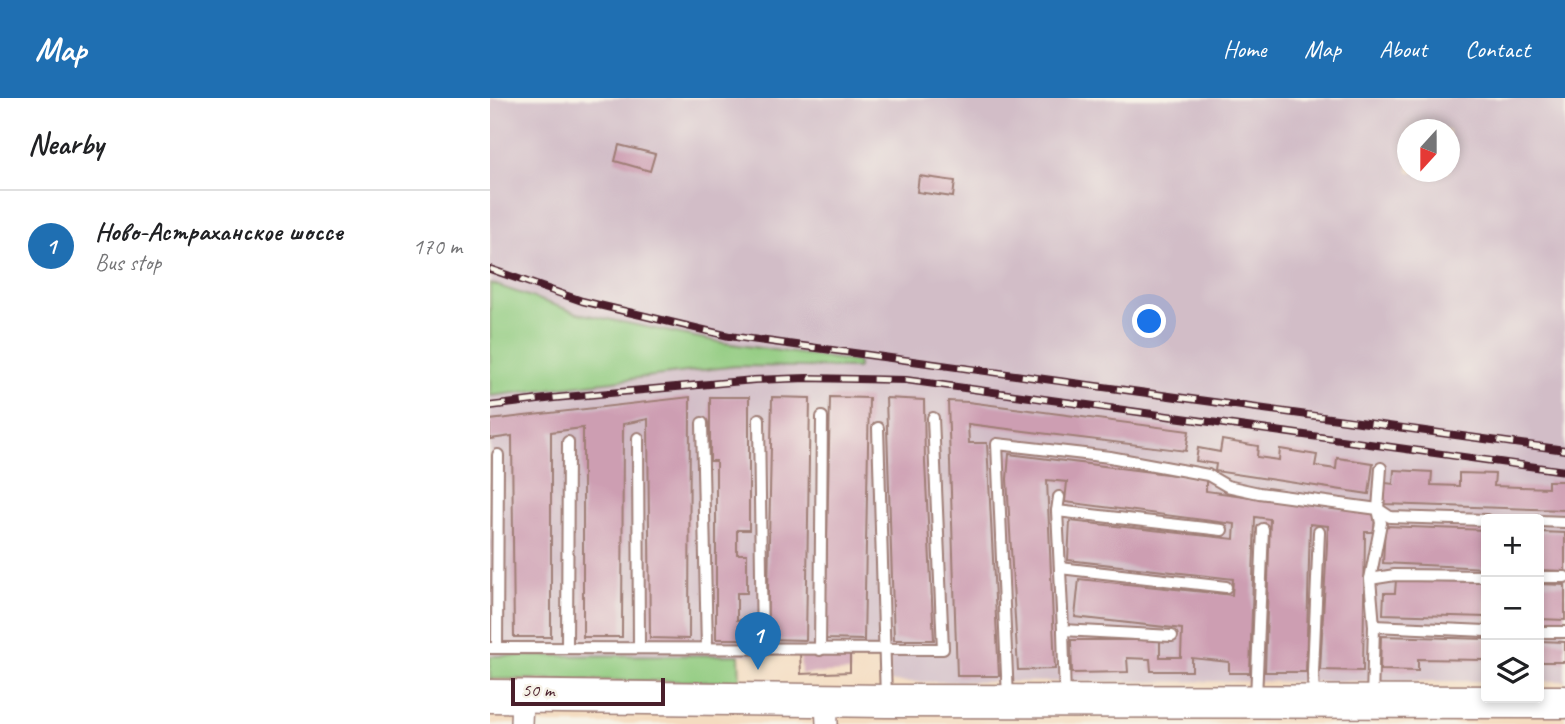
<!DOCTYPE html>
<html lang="en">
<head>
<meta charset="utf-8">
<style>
  body { margin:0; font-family:Caveat,sans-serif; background:#f2f2f2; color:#202124 }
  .controls { position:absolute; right:21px; bottom:21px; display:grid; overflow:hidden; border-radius:7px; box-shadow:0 4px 10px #0003 }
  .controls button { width:63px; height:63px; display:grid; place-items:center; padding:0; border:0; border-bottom:2px solid #e0e0e0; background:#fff; color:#202124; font:35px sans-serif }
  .compass { position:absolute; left:907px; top:21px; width:63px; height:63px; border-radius:50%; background:#fff; box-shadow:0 4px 10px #0003; rotate:201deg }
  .scale { position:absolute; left:21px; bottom:18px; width:154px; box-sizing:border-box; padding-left:7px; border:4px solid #4a1f2b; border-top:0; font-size:19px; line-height:24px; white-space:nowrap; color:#4a1f2b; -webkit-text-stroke:5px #f7f3e8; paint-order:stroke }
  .you { position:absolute; left:660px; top:224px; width:24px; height:24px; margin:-18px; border:5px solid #fff; border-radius:50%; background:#1a73e8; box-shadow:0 0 0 10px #1a73e833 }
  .badge { display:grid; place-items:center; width:46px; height:46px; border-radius:50%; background:#1f6fb2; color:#fff; font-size:23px; font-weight:700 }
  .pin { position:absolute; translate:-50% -58px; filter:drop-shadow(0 2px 4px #0008) }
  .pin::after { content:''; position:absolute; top:37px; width:24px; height:21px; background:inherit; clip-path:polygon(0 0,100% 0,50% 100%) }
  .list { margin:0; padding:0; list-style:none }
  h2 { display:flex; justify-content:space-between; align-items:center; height:91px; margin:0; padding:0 28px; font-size:30px }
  h2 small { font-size:23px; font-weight:400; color:#757577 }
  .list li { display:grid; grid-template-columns:46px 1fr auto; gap:21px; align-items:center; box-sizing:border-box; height:112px; padding:0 28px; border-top:2px solid #e0e0e0 }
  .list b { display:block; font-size:26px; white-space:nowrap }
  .list p { margin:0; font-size:23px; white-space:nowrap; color:#757577 }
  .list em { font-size:23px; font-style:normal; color:#757577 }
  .icon { flex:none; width:38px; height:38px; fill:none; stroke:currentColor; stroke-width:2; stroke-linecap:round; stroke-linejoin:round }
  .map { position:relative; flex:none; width:1075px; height:626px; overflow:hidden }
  header { display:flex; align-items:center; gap:42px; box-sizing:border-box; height:98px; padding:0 35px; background:#1f6fb2; color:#fff }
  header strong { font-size:33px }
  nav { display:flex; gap:38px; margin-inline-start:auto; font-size:24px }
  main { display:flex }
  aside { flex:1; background:#fff }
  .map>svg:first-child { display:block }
  .industrial { fill:#d2bdc7; fill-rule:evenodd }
  .green { fill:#90cb7f; stroke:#6d7555; stroke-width:2 }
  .building { fill:#cd9eb2 }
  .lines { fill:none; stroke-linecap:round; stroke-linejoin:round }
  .service-casing { stroke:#9f7e76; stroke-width:14 }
  .minor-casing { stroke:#9f7e76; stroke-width:24 }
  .primary-casing { stroke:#9f7e76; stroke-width:35 }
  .service { stroke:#fff; stroke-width:10 }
  .minor { stroke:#fff; stroke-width:21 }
  .primary { stroke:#fff; stroke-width:32 }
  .rail-casing { stroke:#4a1f2b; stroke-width:8 }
  .rail { stroke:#f7f3e8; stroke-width:5; stroke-dasharray:16; stroke-linecap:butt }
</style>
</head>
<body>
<header>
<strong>Map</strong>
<nav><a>Home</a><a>Map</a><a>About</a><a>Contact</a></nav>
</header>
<main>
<aside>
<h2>Nearby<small></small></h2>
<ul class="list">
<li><span class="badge">1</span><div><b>Ново-Астраханское шоссе</b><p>Bus stop</p></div><em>170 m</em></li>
</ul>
</aside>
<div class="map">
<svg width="1075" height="626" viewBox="0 0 1075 626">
  <rect width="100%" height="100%" fill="#f7f3e8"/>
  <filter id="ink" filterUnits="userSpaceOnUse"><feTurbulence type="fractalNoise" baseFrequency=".0143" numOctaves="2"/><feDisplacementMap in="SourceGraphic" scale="14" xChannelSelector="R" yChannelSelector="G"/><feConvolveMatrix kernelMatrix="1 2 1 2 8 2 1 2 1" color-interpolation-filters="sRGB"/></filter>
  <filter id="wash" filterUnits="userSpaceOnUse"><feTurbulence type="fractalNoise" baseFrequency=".00686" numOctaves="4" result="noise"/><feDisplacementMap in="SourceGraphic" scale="28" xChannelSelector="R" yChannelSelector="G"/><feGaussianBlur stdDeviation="1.57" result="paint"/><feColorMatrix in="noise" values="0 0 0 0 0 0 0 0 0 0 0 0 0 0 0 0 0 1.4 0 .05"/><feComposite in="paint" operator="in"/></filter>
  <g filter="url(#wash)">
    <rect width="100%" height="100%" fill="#f4dcc0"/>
    <!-- industrial -->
    <path class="industrial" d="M0,0H1075V583H1049V421H996V583L400,584L399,553L249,557L0,558V298L246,268L368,269V264L234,245L88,215L0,185ZM918,32H960V74H918Z"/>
    <!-- green -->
    <g class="green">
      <polygon points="0,185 88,215 234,245 368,264 368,270 246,268 0,298"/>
      <polygon points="249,557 250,584 0,581 0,558"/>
    </g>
    <g id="blocks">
      <!-- building -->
      <g class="building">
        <polygon points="129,47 165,56 160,73 125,63"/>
        <polygon points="429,78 465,83 463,99 427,94"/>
        <polygon points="200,299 199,541 160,540 158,321 133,326 132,539 93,539 93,330 61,334 61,539 24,539 22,338 0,341 0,322"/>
        <polygon points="220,299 259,299 259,432 247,432 247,456 257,456 257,495 247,495 247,522 257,522 257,541 226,541 226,363 220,363"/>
        <polygon points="282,299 320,300 316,542 277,541"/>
        <polygon points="340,299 379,300 374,542 335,541"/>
        <polygon points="396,300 434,302 435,365 444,542 404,542"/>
        <polygon points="458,303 478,304 699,333 696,353 478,326 479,345 497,345 509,578 467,578"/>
        <polygon points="732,342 768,348 767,359 789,362 790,351 827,357 825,368 846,371 847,360 883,365 879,396 725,373 726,366 706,363 708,350 730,354"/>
        <polygon points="519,356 716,381 716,393 885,416 884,434 875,434 873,573 830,572 838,428 820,426 816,574 775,574 780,421 765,419 760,575 739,575 739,564 702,560 702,573 661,573 660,561 637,560 638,574 582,575 581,542 670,542 670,559 691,559 692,531 585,519 589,481 742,497 743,481 578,462 580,423 744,441 745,426 575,404 577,384 557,382 565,571 528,572 517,381"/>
        <polygon points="904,372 942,374 941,387 969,388 969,375 1005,376 1004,388 1058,390 1058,383 1075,383 1075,412 894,406 895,385 903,386"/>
        <polygon points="895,428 996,432 996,470 893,465"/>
        <polygon points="1049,434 1075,435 1075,473 1049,472"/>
        <polygon points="906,482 996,484 996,519 893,516 894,495 905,495"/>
        <polygon points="1049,486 1075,487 1075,522 1049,521"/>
        <polygon points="891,538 996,541 996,562 928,561 928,573 890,572"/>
        <polygon points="1049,543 1075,544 1075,564 1049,564"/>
        <polygon points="360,554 360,574 311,576 310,555"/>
      </g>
    </g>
  </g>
  <g filter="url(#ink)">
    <use href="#blocks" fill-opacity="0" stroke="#9f7e76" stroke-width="2"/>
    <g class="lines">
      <!-- service casing -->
      <g class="service-casing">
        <g id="service">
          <polyline points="269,321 272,552"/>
          <polyline points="212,325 217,550"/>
          <polyline points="388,330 396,600"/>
          <polyline points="148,340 149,549"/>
          <polyline points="569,399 567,413 573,532 682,538"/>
          <polyline points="567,413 732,432"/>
          <polyline points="1049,423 1075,424"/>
          <polyline points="570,470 736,489"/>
          <polyline points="1049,479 1075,479"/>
          <polyline points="880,481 905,477 996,478"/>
          <polyline points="884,528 880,481 891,425 888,411 891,370"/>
          <polyline points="573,532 575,602"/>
          <polyline points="1049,534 1075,534"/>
          <polyline points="0,550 453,551 443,320"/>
          <polyline points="7,550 8,357"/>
          <polyline points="77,550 78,344"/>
          <polyline points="330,552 332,319"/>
          <polyline points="518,600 507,346 620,359 718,377 737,388 769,395 888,411 900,419 996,422"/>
          <polyline points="766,600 773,431"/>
          <polyline points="824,601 823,574 829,434"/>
          <polyline points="882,602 884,528 996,533"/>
        </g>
      </g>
      <!-- minor casing -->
      <g class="minor-casing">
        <g id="minor">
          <polyline points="336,603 337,626"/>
          <polyline points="31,626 32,600"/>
        </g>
      </g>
      <!-- primary casing -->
      <g class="primary-casing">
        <polyline id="primary" points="0,598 396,603 1075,604"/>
      </g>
      <!-- service -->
      <use href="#service" class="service"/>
      <!-- minor -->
      <use href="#minor" class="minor"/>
      <!-- primary -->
      <use href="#primary" class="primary"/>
      <!-- rail casing -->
      <g class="rail-casing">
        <g id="rail">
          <polyline points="0,171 92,203 239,238 1075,352"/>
          <polyline points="0,308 64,300 264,282 317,280 416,282 1075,373"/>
        </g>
      </g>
      <!-- rail -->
      <use href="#rail" class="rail"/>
    </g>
  </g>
</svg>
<div class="controls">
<button>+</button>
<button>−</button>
<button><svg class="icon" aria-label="layers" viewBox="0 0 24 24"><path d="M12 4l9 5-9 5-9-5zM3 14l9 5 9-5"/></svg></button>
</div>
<svg class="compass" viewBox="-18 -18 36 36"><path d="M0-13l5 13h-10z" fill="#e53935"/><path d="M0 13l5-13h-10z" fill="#757577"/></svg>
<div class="scale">50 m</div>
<div class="you"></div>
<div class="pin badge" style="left:268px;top:572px">1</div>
</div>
</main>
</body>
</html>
